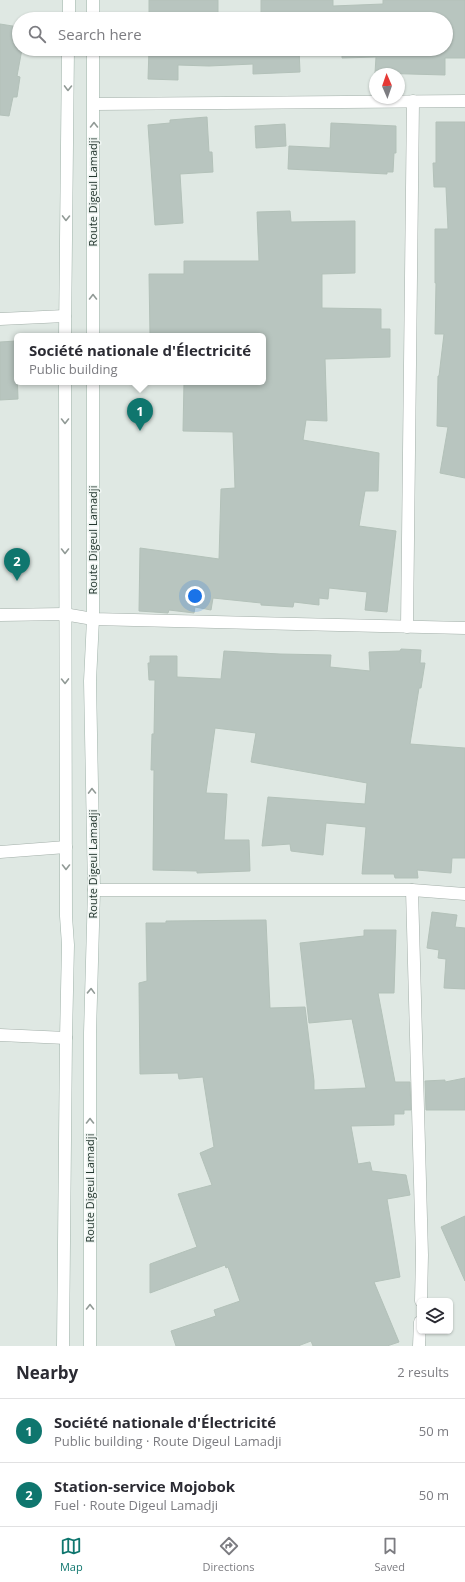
<!DOCTYPE html>
<html lang="en">
<head>
<meta charset="utf-8">
<style>
  body { margin:0; font-family:"Open Sans",sans-serif; background:#f7f7f7; color:#2b2b33 }
  .controls { position:absolute; right:12px; bottom:12px; display:grid; overflow:hidden; border-radius:6px; box-shadow:0 1px 3px #0004 }
  .controls button { width:36px; height:36px; display:grid; place-items:center; padding:0; border:0; border-bottom:1px solid #e1e1e2; background:#fff; color:#2b2b33; font:20px sans-serif }
  .compass { position:absolute; left:369px; top:68px; width:36px; height:36px; border-radius:50%; background:#fff; box-shadow:0 1px 3px #0004; rotate:358deg }
  .you { position:absolute; left:195px; top:596px; width:14px; height:14px; margin:-10px; border:3px solid #fff; border-radius:50%; background:#1a73e8; box-shadow:0 0 0 6px #1a73e833 }
  .badge { display:grid; place-items:center; width:26px; height:26px; border-radius:50%; background:#0f766e; color:#fff; font-size:13px; font-weight:700 }
  .pin { position:absolute; translate:-50% -33px; filter:drop-shadow(0 1px 2px #0008) }
  .pin::after { content:''; position:absolute; top:21px; width:14px; height:12px; background:inherit; clip-path:polygon(0 0,100% 0,50% 100%) }
  .popup { position:absolute; left:14px; top:333px; width:252px; height:52px; box-sizing:border-box; display:grid; place-content:center; border-radius:6px; background:#fff; filter:drop-shadow(0 1px 3px #0005); font-size:13px; white-space:nowrap; color:#7c7c81 }
  .popup b { font-size:15px; color:#2b2b33 }
  .popup::after { content:''; position:absolute; left:50%; top:100%; margin-left:-8px; border:8px solid transparent; border-top-color:#fff }
  .list { margin:0; padding:0; list-style:none }
  h2 { display:flex; justify-content:space-between; align-items:center; height:52px; margin:0; padding:0 16px; font-size:17px }
  h2 small { font-size:13px; font-weight:400; color:#7c7c81 }
  .list li { display:grid; grid-template-columns:26px 1fr auto; gap:12px; align-items:center; box-sizing:border-box; height:64px; padding:0 16px; border-top:1px solid #e1e1e2 }
  .list b { display:block; font-size:15px; white-space:nowrap }
  .list p { margin:0; font-size:13px; white-space:nowrap; color:#7c7c81 }
  .list em { font-size:13px; font-style:normal; color:#7c7c81 }
  .icon { flex:none; width:22px; height:22px; fill:none; stroke:currentColor; stroke-width:2; stroke-linecap:round; stroke-linejoin:round }
  .map { position:relative; flex:none; width:465px; height:1346px; overflow:hidden }
  .search { position:absolute; background:#fff; box-shadow:0 1px 3px #0004; left:12px; right:12px; top:12px; height:44px; display:flex; align-items:center; gap:10px; box-sizing:border-box; padding:0 14px; border-radius:22px; color:#7c7c81; font-size:15px }
  .sheet { height:180px; background:#fff }
  nav { display:flex; justify-content:space-around; align-items:center; box-sizing:border-box; height:56px; border-top:1px solid #e1e1e2; background:#fff; font-size:11px; color:#7c7c81 }
  nav a { display:grid; justify-items:center; gap:2px }
  nav .on { color:#0f766e }
  .map>svg:first-child { display:block }
  .building { fill:#b8c5bf; stroke:#b3c1b9 }
  .lines { fill:none; stroke-linecap:round; stroke-linejoin:round }
  .minor-casing { stroke:#a3afa9; stroke-width:13 }
  .secondary-casing { stroke:#a0b3aa; stroke-width:13 }
  .minor { stroke:#fff; stroke-width:12 }
  .secondary { stroke:#fff; stroke-width:12 }
  .oneway { stroke:#919a96 }
  .labels { text-anchor:middle; stroke-width:3; stroke-linejoin:round; paint-order:stroke }
  .street-label { font-size:11px; fill:#23362e; stroke:#eff5f2 }
</style>
</head>
<body>
<div class="map">
<svg width="465" height="1346" viewBox="0 0 465 1346">
  <rect width="100%" height="100%" fill="#dfe8e3"/>
  <!-- building -->
  <g class="building">
    <rect x="149" y="0" width="69" height="19"/>
    <polygon points="261,0 333,0 333,6 383,4 383,0 465,0 465,58 445,58 445,75 375,73 376,57 342,58 342,49 446,49 446,19 261,19"/>
    <polygon points="0,24 19,27 19,49 22,49 17,76 20,77 17,97 13,97 9,116 0,115"/>
    <polygon points="149,49 299,49 300,72 253,74 253,64 209,66 178,65 178,80 148,79"/>
    <polygon points="207,117 209,152 212,152 213,172 180,174 183,223 155,225 148,125 170,123 170,120"/>
    <polygon points="436,122 465,122 465,478 440,473 448,427 437,426 438,376 439,376 444,334 435,334 436,283 435,283 435,229 448,229 446,187 434,187 433,163 436,163"/>
    <polygon points="331,123 396,126 396,153 394,153 393,172 387,172 387,174 288,169 289,146 330,148"/>
    <polygon points="285,124 286,146 256,148 255,126"/>
    <polygon points="290,211 291,222 355,221 355,273 322,274 322,308 381,309 381,329 390,329 390,357 325,359 327,421 306,420 303,440 379,453 378,491 365,491 359,526 396,531 387,612 365,610 367,592 329,588 328,599 319,598 319,605 294,602 293,607 261,605 261,603 213,598 211,610 195,607 194,613 169,610 168,613 139,611 140,548 219,559 221,489 235,488 233,432 183,431 184,382 263,382 263,336 150,336 149,274 184,274 184,261 259,261 257,212"/>
    <polygon points="16,341 18,399 0,400 0,342"/>
    <polygon points="401,649 421,650 420,663 425,663 421,688 419,688 410,744 465,748 465,858 452,858 451,873 417,870 418,878 395,878 394,874 362,874 366,827 326,823 323,855 291,851 290,844 262,846 268,797 365,804 367,783 251,762 256,733 215,728 206,793 227,794 224,840 249,840 250,871 197,873 197,871 153,870 154,770 151,770 152,734 154,734 155,680 149,680 148,663 150,663 150,656 177,656 177,677 221,679 224,651 280,654 331,655 330,667 370,671 369,652 400,651"/>
    <polygon points="432,912 457,915 455,927 465,928 465,989 444,988 446,959 438,958 439,950 427,948"/>
    <polygon points="266,920 270,1008 305,1007 314,1081 314,1090 366,1088 352,1019 309,1023 300,943 364,936 364,930 396,930 394,993 378,993 395,1082 410,1082 411,1110 404,1110 404,1114 394,1114 394,1125 351,1126 358,1164 370,1162 372,1171 406,1175 410,1195 387,1199 400,1277 374,1282 399,1342 387,1346 313,1346 311,1341 298,1346 176,1346 171,1331 216,1316 214,1310 240,1301 228,1267 226,1268 225,1265 150,1293 150,1264 197,1247 178,1194 212,1185 200,1153 214,1147 203,1077 179,1079 178,1073 140,1074 139,983 147,981 146,923 166,923 166,921"/>
    <polygon points="465,1078 465,1110 426,1110 425,1081 445,1080 445,1082"/>
    <polygon points="465,1216 465,1281 441,1227"/>
  </g>
  <g class="lines">
    <!-- minor casing -->
    <g class="minor-casing">
      <g id="minor">
        <polyline points="94,104 465,101"/>
        <polyline points="0,319 65,316"/>
        <polyline points="0,615 64,614 93,619 465,628"/>
        <polyline points="407,627 413,101"/>
        <polyline points="0,852 66,847"/>
        <polyline points="94,890 412,890 465,894"/>
        <polyline points="412,890 422,1255 421,1301"/>
        <polyline points="0,1035 66,1038"/>
        <polyline points="419,1346 420,1322"/>
      </g>
    </g>
    <!-- secondary casing -->
    <g class="secondary-casing">
      <g id="secondary">
        <polyline points="93,0 93,19"/>
        <polyline points="69,19 69,0"/>
        <polyline points="93,49 93,336"/>
        <polyline points="65,336 68,49"/>
        <polyline points="63,1346 66,1038 68,945 66,916 65,382"/>
        <polyline points="90,1346 90,1033 94,890 90,681 93,619 93,382"/>
      </g>
    </g>
    <!-- minor -->
    <use href="#minor" class="minor"/>
    <!-- secondary -->
    <use href="#secondary" class="secondary"/>
  </g>
  <!-- one-way arrows -->
  <defs><path id="oneway-chevron" d="M-2-3.5L2.5 0L-2 3.5" fill="none" stroke-width="1.6" stroke-linecap="round" stroke-linejoin="round"/></defs>
  <g class="oneway">
    <use href="#oneway-chevron" transform="translate(68 88) rotate(91)"/>
    <use href="#oneway-chevron" transform="translate(94 125) rotate(-90)"/>
    <use href="#oneway-chevron" transform="translate(66 218) rotate(91)"/>
    <use href="#oneway-chevron" transform="translate(93 297) rotate(-90)"/>
    <use href="#oneway-chevron" transform="translate(65 421) rotate(90)"/>
    <use href="#oneway-chevron" transform="translate(65 551) rotate(90)"/>
    <use href="#oneway-chevron" transform="translate(65 681) rotate(89)"/>
    <use href="#oneway-chevron" transform="translate(92 791) rotate(-91)"/>
    <use href="#oneway-chevron" transform="translate(66 867) rotate(90)"/>
    <use href="#oneway-chevron" transform="translate(91 991) rotate(-88)"/>
    <use href="#oneway-chevron" transform="translate(90 1121) rotate(-90)"/>
    <use href="#oneway-chevron" transform="translate(90 1307) rotate(-90)"/>
  </g>
  <g class="labels">
    <!-- street labels -->
    <g class="street-label">
      <text transform="translate(93 192) rotate(-90)" y="4">Route Digeul Lamadji</text>
      <text transform="translate(93 540) rotate(-90)" y="4">Route Digeul Lamadji</text>
      <text transform="translate(93 864) rotate(-90)" y="4">Route Digeul Lamadji</text>
      <text transform="translate(90 1188) rotate(-90)" y="4">Route Digeul Lamadji</text>
    </g>
  </g>
</svg>
<div class="controls">
<button><svg class="icon" aria-label="layers" viewBox="0 0 24 24"><path d="M12 4l9 5-9 5-9-5zM3 14l9 5 9-5"/></svg></button>
</div>
<svg class="compass" viewBox="-18 -18 36 36"><path d="M0-13l5 13h-10z" fill="#e53935"/><path d="M0 13l5-13h-10z" fill="#7c7c81"/></svg>
<div class="you"></div>
<div class="pin badge" style="left:140px;top:431px">1</div>
<div class="popup"><b>Société nationale d'Électricité</b>Public building</div>
<div class="pin badge" style="left:17px;top:581px">2</div>
<div class="search"><svg class="icon" aria-label="search" viewBox="0 0 24 24"><circle cx="10" cy="10" r="6"/><path d="M15 15l6 6"/></svg>Search here</div>
</div>
<section class="sheet">
<h2>Nearby<small>2 results</small></h2>
<ul class="list">
<li><span class="badge">1</span><div><b>Société nationale d'Électricité</b><p>Public building · Route Digeul Lamadji</p></div><em>50 m</em></li>
<li><span class="badge">2</span><div><b>Station-service Mojobok</b><p>Fuel · Route Digeul Lamadji</p></div><em>50 m</em></li>
</ul>
</section>
<nav>
<a class="on"><svg class="icon" aria-label="map" viewBox="0 0 24 24"><path d="M3 6l6-2 6 2 6-2v14l-6 2-6-2-6 2zM9 4v14M15 6v14"/></svg>Map</a>
<a><svg class="icon" aria-label="directions" viewBox="0 0 24 24"><path d="M12 3l9 9-9 9-9-9zM9 14v-3h6M13 9l2 2-2 2"/></svg>Directions</a>
<a><svg class="icon" aria-label="saved" viewBox="0 0 24 24"><path d="M7 4h10v16l-5-4-5 4z"/></svg>Saved</a>
</nav>
</body>
</html>
